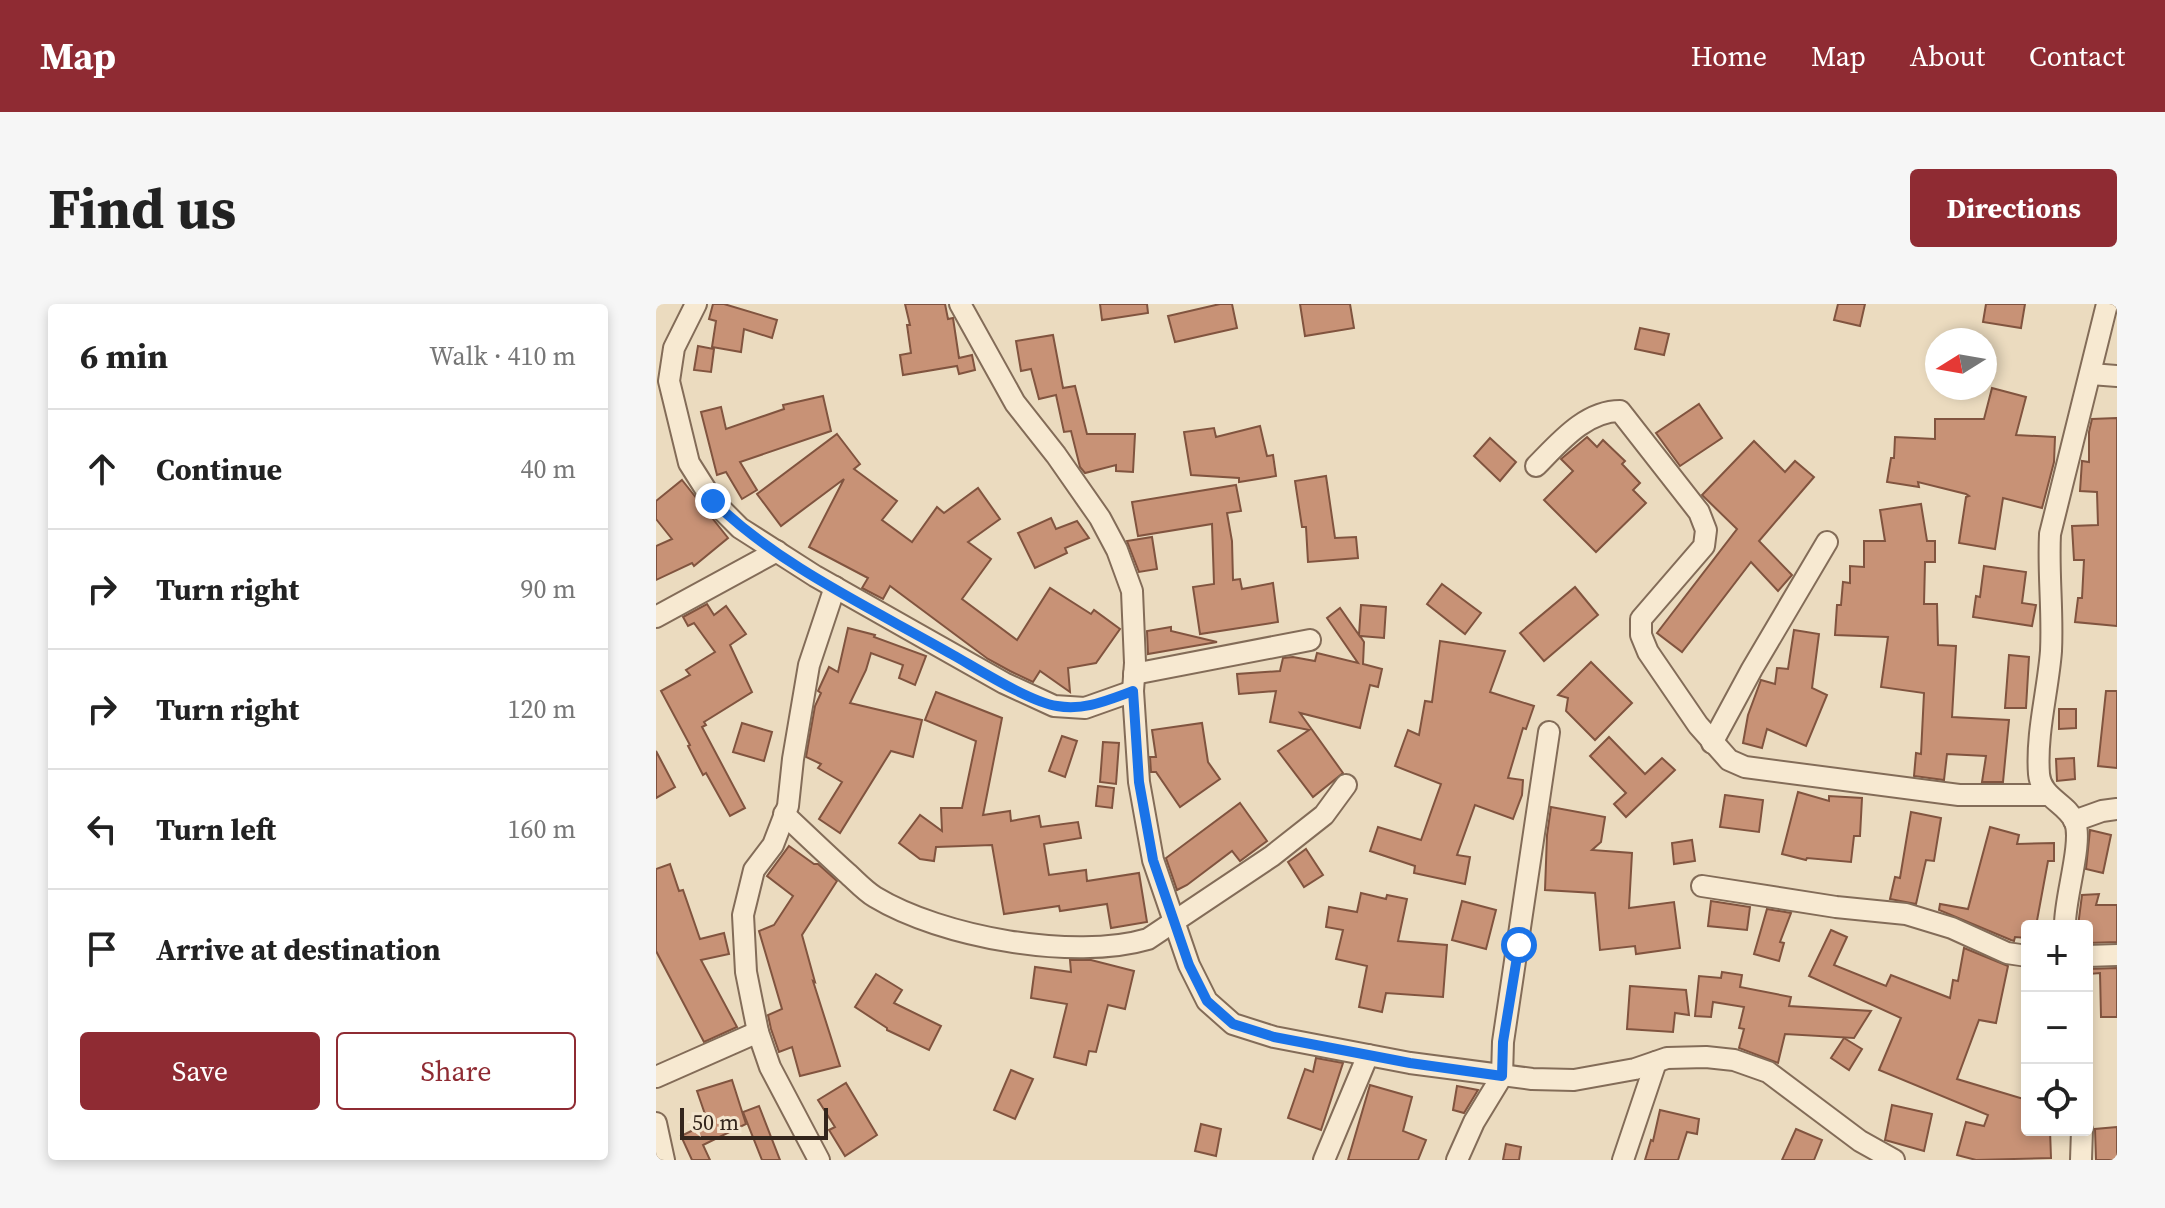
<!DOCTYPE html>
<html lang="en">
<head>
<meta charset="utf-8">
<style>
  body { margin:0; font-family:"Source Serif 4",serif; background:#f6f6f6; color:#222 }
  .controls { position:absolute; right:24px; bottom:24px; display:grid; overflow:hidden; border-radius:8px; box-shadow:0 4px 12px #0003 }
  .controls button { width:72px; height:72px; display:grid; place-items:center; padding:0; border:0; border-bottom:2px solid #e0e0e0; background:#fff; color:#222; font:40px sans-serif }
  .compass { position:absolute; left:1269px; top:24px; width:72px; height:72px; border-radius:50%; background:#fff; box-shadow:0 4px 12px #0003; rotate:259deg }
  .scale { position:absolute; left:24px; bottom:20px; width:148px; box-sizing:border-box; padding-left:8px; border:4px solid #33251c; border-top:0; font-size:22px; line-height:28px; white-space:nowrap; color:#33251c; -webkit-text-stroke:6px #f3e5ce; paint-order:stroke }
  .stop { position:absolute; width:24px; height:24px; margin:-18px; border:6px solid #1a73e8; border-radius:50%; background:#fff }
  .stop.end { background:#1a73e8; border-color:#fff; box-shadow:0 2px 8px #0008 }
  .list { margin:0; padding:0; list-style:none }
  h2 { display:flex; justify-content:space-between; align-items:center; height:104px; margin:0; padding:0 32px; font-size:34px }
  h2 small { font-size:26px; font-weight:400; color:#767676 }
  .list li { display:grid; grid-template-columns:52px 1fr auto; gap:24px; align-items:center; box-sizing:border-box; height:120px; padding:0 32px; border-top:2px solid #e0e0e0 }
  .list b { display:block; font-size:30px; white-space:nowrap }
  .list em { font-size:26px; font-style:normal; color:#767676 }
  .actions { display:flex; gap:16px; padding:24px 32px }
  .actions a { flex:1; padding:18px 0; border:2px solid #8f2b33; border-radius:8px; text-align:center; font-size:28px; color:#8f2b33 }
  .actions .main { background:#8f2b33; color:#fff }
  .icon { flex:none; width:44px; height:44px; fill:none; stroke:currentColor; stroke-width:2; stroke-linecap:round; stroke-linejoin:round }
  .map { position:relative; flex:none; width:1461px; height:856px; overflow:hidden; border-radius:8px }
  header { display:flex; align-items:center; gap:48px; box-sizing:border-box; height:112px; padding:0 40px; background:#8f2b33; color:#fff }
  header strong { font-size:38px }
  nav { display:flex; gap:44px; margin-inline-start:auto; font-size:28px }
  .intro { display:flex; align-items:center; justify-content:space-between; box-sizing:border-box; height:192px; padding:0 48px }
  h1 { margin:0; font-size:56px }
  .button { padding:20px 36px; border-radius:8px; background:#8f2b33; color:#fff; font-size:28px; font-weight:700 }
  main { display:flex; gap:48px; padding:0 48px }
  aside { flex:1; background:#fff; border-radius:8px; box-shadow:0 4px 12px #0003 }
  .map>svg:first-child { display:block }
  .building { fill:#c89276; stroke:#81543f; stroke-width:2 }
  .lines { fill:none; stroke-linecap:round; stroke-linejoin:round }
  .minor-casing { stroke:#836c58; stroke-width:24 }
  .minor { stroke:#f7e9d1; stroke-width:20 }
  .route { stroke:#1a73e8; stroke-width:10 }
</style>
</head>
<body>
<header>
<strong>Map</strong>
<nav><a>Home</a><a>Map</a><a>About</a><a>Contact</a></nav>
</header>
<div class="intro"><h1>Find us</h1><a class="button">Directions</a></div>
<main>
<aside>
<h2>6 min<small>Walk · 410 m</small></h2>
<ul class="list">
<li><svg class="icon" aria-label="ahead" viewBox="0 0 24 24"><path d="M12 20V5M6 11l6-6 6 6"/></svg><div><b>Continue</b></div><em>40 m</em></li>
<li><svg class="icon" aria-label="right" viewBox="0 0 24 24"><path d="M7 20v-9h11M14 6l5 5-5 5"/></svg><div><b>Turn right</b></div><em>90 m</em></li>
<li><svg class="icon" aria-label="right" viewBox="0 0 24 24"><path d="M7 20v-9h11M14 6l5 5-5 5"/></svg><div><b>Turn right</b></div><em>120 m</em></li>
<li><svg class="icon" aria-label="left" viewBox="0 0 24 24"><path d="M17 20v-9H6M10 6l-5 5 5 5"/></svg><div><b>Turn left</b></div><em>160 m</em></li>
<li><svg class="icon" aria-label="arrive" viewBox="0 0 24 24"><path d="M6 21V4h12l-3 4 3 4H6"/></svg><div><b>Arrive at destination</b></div></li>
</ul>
<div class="actions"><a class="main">Save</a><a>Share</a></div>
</aside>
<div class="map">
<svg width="1461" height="856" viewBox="0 0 1461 856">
  <rect width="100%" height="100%" fill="#ebdbbf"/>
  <!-- building -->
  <g class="building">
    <polygon points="57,0 68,0 121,16 116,34 88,25 85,48 56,43 60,17 53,15"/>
    <polygon points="249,0 289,0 292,15 297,14 303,54 316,51 319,66 303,70 301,62 247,71 244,51 255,49 251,21 254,21"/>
    <polygon points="444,0 491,0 492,9 446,16"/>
    <polygon points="564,0 576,0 581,24 519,38 512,12"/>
    <polygon points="644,0 694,0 698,24 649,32"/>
    <polygon points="1182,0 1209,0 1204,22 1178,16"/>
    <polygon points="1330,0 1369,0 1365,24 1327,18"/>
    <polygon points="984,24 1013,30 1008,51 979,45"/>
    <polygon points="397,31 407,84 419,82 431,130 479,130 477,168 460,167 460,161 429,169 424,163 415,127 408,128 400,91 383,95 375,65 365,67 360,37"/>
    <polygon points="42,42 58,45 55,68 38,66"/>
    <polygon points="1336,84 1370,93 1360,131 1399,133 1398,158 1386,204 1347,194 1339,245 1303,239 1310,193 1313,192 1310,190 1262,178 1263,183 1231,178 1235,154 1238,154 1239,133 1279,135 1279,115 1328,115"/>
    <polygon points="167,92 175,127 84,158 101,186 86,195 70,168 61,171 45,108 65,103 70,125 128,105 127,101"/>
    <polygon points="1043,100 1066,134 1024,162 1000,129"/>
    <polygon points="1461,114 1461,322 1419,318 1422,294 1426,294 1428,256 1418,256 1416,222 1442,221 1441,188 1424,187 1426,157 1433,158 1433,128 1436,115"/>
    <polygon points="604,122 611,152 617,151 620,172 583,178 583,174 535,171 528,128 558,124 560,133"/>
    <polygon points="181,130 204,160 198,165 241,197 226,216 256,238 281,203 288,209 322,184 344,215 312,238 335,255 306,295 361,336 394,284 435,310 438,306 464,325 440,359 412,364 414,388 384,367 377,378 354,367 332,355 234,282 227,295 206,284 212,274 153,243 188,175 125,222 101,190"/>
    <polygon points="931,133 941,143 947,136 969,157 966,160 984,179 977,186 990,199 940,248 888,196 917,167 905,155"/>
    <polygon points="834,134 860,158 844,177 818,152"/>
    <polygon points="1098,137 1129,168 1139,157 1158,173 1103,237 1136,271 1122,287 1095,258 1026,348 1001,329 1081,225 1046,191"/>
    <polygon points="670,172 679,234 700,233 702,254 652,258 650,223 646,223 639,177"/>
    <polygon points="26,176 72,234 38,262 36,259 0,276 0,242 16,235 0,215 0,197"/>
    <polygon points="580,181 585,207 571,209 576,237 577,276 584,275 586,285 617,279 622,318 544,330 537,283 558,280 556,220 482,232 476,198"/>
    <polygon points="1265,200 1271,237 1279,237 1279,258 1269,258 1268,300 1281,300 1282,341 1300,342 1296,413 1353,416 1347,478 1326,478 1330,452 1291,450 1288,476 1258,472 1260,449 1265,450 1268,389 1225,383 1232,333 1179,331 1181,301 1185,301 1187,278 1194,279 1194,262 1208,263 1208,237 1229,237 1224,206"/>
    <polygon points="395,214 400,225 421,217 433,234 409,244 411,249 379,264 362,229"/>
    <polygon points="496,233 501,265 483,268 471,237"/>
    <polygon points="1328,262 1370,268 1366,299 1380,301 1376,322 1317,313 1320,292 1324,293"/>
    <polygon points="786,280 825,309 809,330 771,300"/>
    <polygon points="919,283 942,311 888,357 864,329"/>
    <polygon points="51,300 58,311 70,302 90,330 74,341 96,388 48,418 50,421 46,423 89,504 74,512 50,469 47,471 32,442 34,441 5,387 34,371 30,366 59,348 38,319 32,322 27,313"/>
    <polygon points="705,301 730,303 728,334 704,332 708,338 707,360 726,365 722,383 714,381 704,424 644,409 687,469 657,493 622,447 653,426 614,418 620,387 583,390 581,370 624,367 627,354 637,353 659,357 661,349 702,359 671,314 684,304 703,331"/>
    <polygon points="515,323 515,327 561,338 492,350 491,327"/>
    <polygon points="192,324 219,331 218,333 270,352 259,381 243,374 247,361 215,349 210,366 194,399 266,416 257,453 235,447 184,529 163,515 186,478 162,464 165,460 150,453 159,402 165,389 162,387 173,363 182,368"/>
    <polygon points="1138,326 1163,330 1156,384 1171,391 1150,442 1111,425 1106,444 1087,439 1092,411 1105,376 1119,380 1121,364 1132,365"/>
    <polygon points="784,337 849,347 834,388 878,402 870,425 867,424 852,474 867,476 866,491 857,515 819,501 801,551 814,553 809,580 758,569 759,562 714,547 722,523 765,536 785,480 739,462 752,426 763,431 769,397 776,398"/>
    <polygon points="1353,351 1373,353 1370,404 1349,404"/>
    <polygon points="935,358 976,399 939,436 910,407 912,394 902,391"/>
    <polygon points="1450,387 1461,387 1461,464 1442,462"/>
    <polygon points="280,388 346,414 327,511 354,507 355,517 383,512 385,523 422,518 425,534 388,540 393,571 430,566 431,577 483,569 491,618 455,624 451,600 404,607 403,602 348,610 336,541 280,543 278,557 264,555 243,539 264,511 286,527 285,504 306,504 320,437 269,416"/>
    <polygon points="1403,405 1420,405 1420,424 1403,425"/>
    <polygon points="86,419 116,428 108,457 77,448"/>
    <polygon points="546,419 552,458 564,475 524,503 500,468 495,468 494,453 500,453 496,426"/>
    <polygon points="406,432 421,437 409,473 393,467"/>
    <polygon points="953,433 989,470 1006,454 1019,466 970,513 958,500 970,489 934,452"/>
    <polygon points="447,438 463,439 460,480 444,478"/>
    <polygon points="0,447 19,483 0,494"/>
    <polygon points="1418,454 1419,475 1401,477 1400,455"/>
    <polygon points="442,482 458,484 456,504 440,502"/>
    <polygon points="1142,488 1173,497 1173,492 1206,494 1204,532 1198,532 1195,558 1151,554 1150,556 1126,550"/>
    <polygon points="1069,491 1107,496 1103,528 1064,523"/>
    <polygon points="584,499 611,537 584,557 576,547 531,581 521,586 510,554"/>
    <polygon points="895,503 949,513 945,538 936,546 976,549 973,604 1018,598 1024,644 980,650 979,642 944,646 939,589 889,586 891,531"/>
    <polygon points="1255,508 1285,514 1278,557 1270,556 1260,600 1234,595 1239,573 1244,574"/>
    <polygon points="1334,523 1363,531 1361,540 1398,539 1398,557 1392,557 1380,622 1371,622 1371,634 1359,633 1358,637 1355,636 1283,606 1284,600 1312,605"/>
    <polygon points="1434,526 1455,531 1447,569 1430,565"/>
    <polygon points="1036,536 1039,557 1018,560 1016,539"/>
    <polygon points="133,542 158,560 162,560 181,577 146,631 159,678 157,677 184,762 144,772 136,743 123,748 115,725 112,711 126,705 103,627 118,621 137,592 111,572"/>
    <polygon points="650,545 667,571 648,583 632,558"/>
    <polygon points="14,560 23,587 27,586 44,635 68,629 73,650 45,656 81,723 48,738 0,647 0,565"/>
    <polygon points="705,589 730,595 731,591 751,595 742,637 791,641 787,693 730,689 726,708 703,703 711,662 680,655 687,626 670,623 673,603 701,608"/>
    <polygon points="1443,590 1440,601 1461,601 1461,638 1431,639 1431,622 1422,622 1426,591"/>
    <polygon points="806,597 840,606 830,645 796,636"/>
    <polygon points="1055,597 1094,603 1091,626 1052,622"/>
    <polygon points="1111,605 1135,609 1124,638 1128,639 1123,657 1098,650"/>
    <polygon points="1175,626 1191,633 1178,661 1230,682 1235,671 1294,694 1297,676 1302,677 1308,644 1352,662 1340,719 1323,716 1301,775 1371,796 1371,826 1394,826 1395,854 1320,856 1301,851 1310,818 1328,822 1332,811 1223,766 1245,714 1153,672"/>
    <polygon points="414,656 435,656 478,667 469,705 452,701 440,748 433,747 430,761 398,753 411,700 375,694 379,663 415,668"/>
    <polygon points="1461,664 1461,713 1445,713 1444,669 1433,670 1432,665"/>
    <polygon points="1066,668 1086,671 1084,683 1135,693 1133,702 1215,707 1198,734 1129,730 1122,759 1083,744 1088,725 1083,724 1088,703 1057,698 1055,713 1039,712 1043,672 1065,674"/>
    <polygon points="220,670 246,686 238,699 285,722 273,746 231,726 231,724 199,703"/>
    <polygon points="974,682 1030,686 1033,711 1019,709 1017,728 971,725"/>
    <polygon points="1188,734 1206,745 1193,766 1175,754"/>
    <polygon points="660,754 687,759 665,826 632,814 649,765 657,768"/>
    <polygon points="355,766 377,775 359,815 338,806"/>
    <polygon points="76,776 90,820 47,841 54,856 36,856 25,832 52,819 41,787"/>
    <polygon points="190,779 221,831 189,852 173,826 179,823 162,796"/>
    <polygon points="714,781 756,793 747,827 770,836 762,856 692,856"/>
    <polygon points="801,782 822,786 808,809 797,806"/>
    <polygon points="1236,801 1276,810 1268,847 1229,836"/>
    <polygon points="103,802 124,856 106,856 87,808"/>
    <polygon points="1004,806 1043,815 1041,830 1031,828 1022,856 989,856 995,836 997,837"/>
    <polygon points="545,820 565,825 560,852 539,847"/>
    <polygon points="1461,823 1461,856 1440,856 1439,825"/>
    <polygon points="1140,825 1166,836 1158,856 1126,856"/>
    <polygon points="850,840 865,843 863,856 847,856"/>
  </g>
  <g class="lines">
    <!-- minor casing -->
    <g class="minor-casing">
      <g id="minor">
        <polyline points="40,0 18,44 13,77 33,159 57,197 84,224 159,272 256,327 348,379 398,402 429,404 477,387"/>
        <polyline points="304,0 359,99 400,151 444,214 461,246 476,287 479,359 477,387 483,478 497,556 533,661 551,697 577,720 618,733 754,759 876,775 918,776 979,765 1011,754 1050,753 1078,756 1112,768 1204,837 1238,856"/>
        <polyline points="1435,70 1461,72"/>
        <path d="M880,162C903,139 929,107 964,107L1043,208L1050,226L1048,242L985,315V331L992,348L1042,421L1073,456L1089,463L1303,491H1391"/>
        <polyline points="0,313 121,247"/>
        <polyline points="478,370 654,336"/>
        <polyline points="1056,439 1096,365 1171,238"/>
        <path d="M128,510C149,530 170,550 191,569C200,577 209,587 219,593C285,633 418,657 492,635L616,552L668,511L690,481"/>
        <polyline points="1418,517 1446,507 1461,505"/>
        <polyline points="1046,582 1180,603 1250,610 1296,624 1351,649 1371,652"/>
        <path d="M1409,622C1408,596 1427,539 1419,518C1411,499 1385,494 1383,470C1380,429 1392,387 1395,347C1397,307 1392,269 1394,230L1451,0"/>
        <polyline points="1431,652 1461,651"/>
        <polyline points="0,773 102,728"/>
        <polyline points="0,819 8,856"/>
        <polyline points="163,856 114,763 102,728 90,668 87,611 98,566 117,541 132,502 137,455 153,361 179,283"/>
        <polyline points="668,856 712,751"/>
        <polyline points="801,856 818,818 846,772 847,738 893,428"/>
        <polyline points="967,856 1000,758"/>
        <polyline points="1425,856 1426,826"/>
      </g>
    </g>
    <!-- minor -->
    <use href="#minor" class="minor"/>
  </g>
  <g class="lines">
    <!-- route -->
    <path class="route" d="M57,197C123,262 217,305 297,351C322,365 374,398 401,402C428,407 452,396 477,387L483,478L497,556L533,661L551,697L577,720L618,733L754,759L846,772L847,738L863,641"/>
  </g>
</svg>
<div class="controls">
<button>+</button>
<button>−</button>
<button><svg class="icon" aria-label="locate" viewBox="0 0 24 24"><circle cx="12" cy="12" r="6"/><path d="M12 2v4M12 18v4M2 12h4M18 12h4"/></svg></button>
</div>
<svg class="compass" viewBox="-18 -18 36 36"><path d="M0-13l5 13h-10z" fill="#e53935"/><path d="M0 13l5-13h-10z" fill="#767676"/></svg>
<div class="scale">50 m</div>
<div class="stop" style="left:863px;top:641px"></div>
<div class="stop end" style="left:57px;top:197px"></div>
</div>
</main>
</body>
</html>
